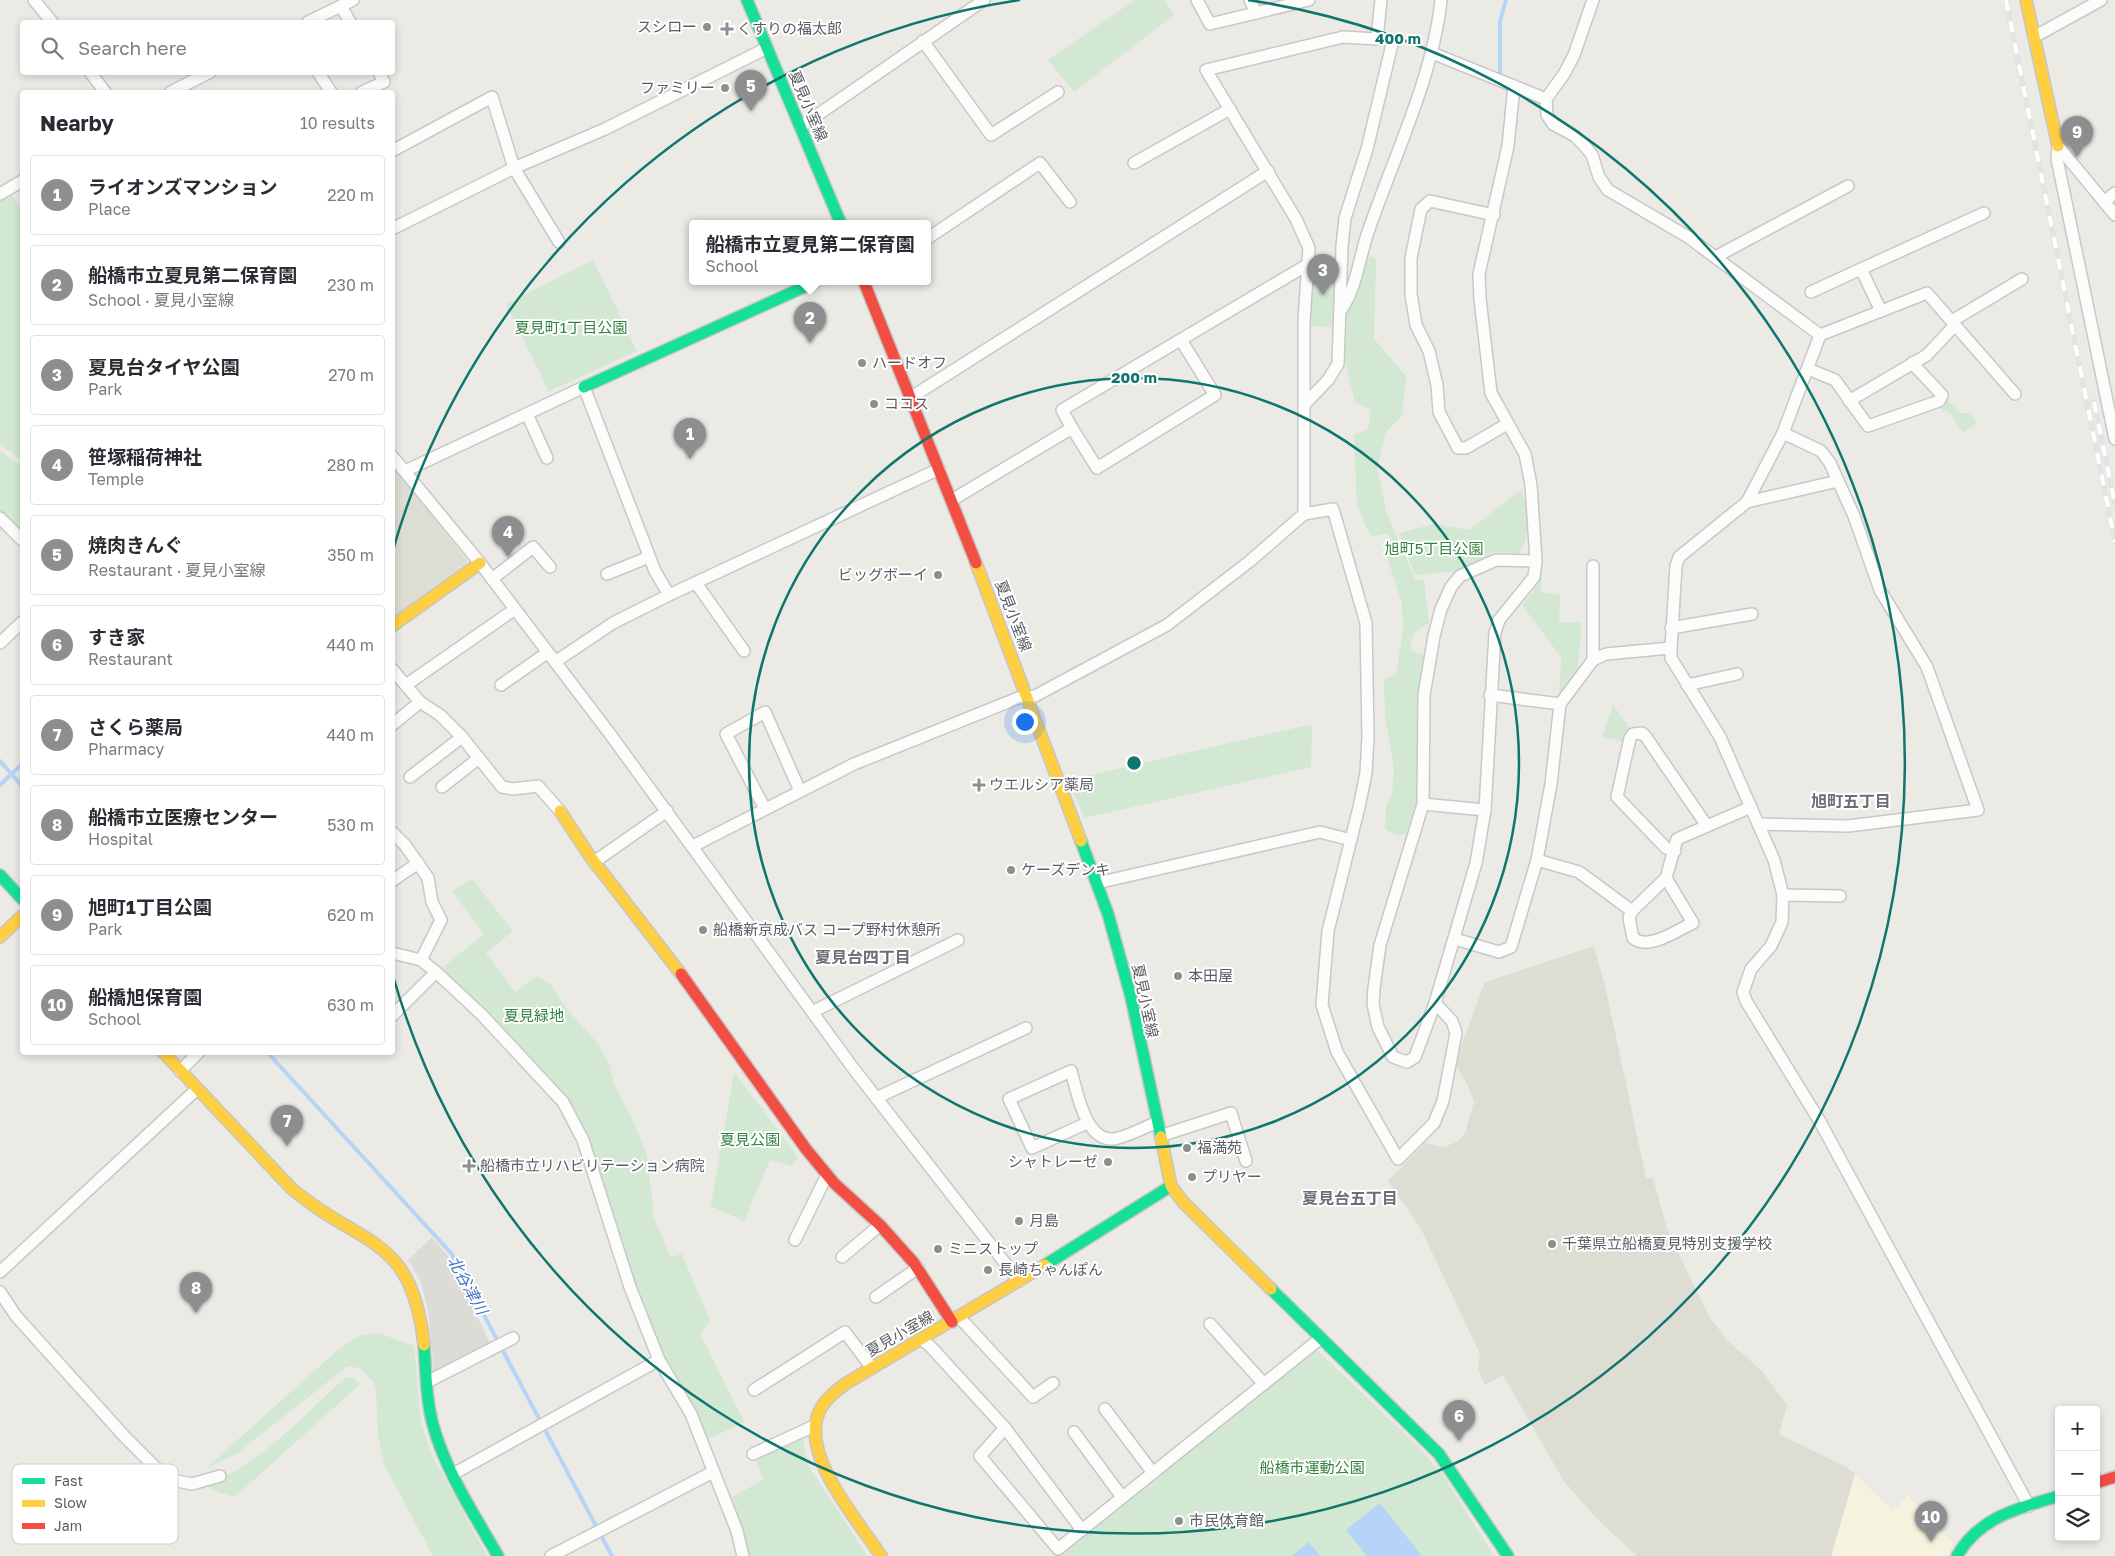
<!DOCTYPE html>
<html lang="en">
<head>
<meta charset="utf-8">
<style>
  body { margin:0; font-family:"Golos Text","Noto Sans JP",sans-serif; background:#f2f2f3; color:#2b2b33 }
  .controls { position:absolute; right:15px; bottom:15px; display:grid; overflow:hidden; border-radius:5px; box-shadow:0 2px 8px #0003 }
  .controls button { width:45px; height:45px; display:grid; place-items:center; padding:0; border:0; border-bottom:1px solid #e1e1e2; background:#fff; color:#2b2b33; font:25px sans-serif }
  .you { position:absolute; left:1024px; top:721px; width:18px; height:18px; margin:-12px; border:4px solid #fff; border-radius:50%; background:#1a73e8; box-shadow:0 0 0 8px #1a73e833 }
  .badge { display:grid; place-items:center; width:32px; height:32px; border-radius:50%; background:#8d8e90; color:#fff; font-size:16px; font-weight:700 }
  .pin { position:absolute; translate:-50% -41px; filter:drop-shadow(0 1px 2px #0008) }
  .pin::after { content:''; position:absolute; top:26px; width:18px; height:15px; background:inherit; clip-path:polygon(0 0,100% 0,50% 100%) }
  .popup { position:absolute; left:689px; top:220px; width:242px; height:65px; box-sizing:border-box; display:grid; place-content:center; border-radius:5px; background:#fff; filter:drop-shadow(0 1px 4px #0005); font-size:16px; white-space:nowrap; color:#7c7c81 }
  .popup b { font-size:19px; color:#2b2b33 }
  .popup::after { content:''; position:absolute; left:50%; top:100%; margin-left:-10px; border:10px solid transparent; border-top-color:#fff }
  .list { margin:0; padding:0; list-style:none }
  h2 { display:flex; justify-content:space-between; align-items:center; height:65px; margin:0; padding:0 20px; font-size:21px }
  h2 small { font-size:16px; font-weight:400; color:#7c7c81 }
  .list li { display:grid; grid-template-columns:32px 1fr auto; gap:15px; align-items:center; box-sizing:border-box; height:80px; margin:0 10px 10px; padding:0 10px; border:1px solid #e1e1e2; border-radius:5px }
  .list b { display:block; font-size:19px; white-space:nowrap }
  .list p { margin:0; font-size:16px; white-space:nowrap; color:#7c7c81 }
  .list em { font-size:16px; font-style:normal; color:#7c7c81 }
  .icon { flex:none; width:28px; height:28px; fill:none; stroke:currentColor; stroke-width:2; stroke-linecap:round; stroke-linejoin:round }
  .map { position:relative; flex:none; width:2115px; height:1556px; overflow:hidden }
  .search { position:absolute; background:#fff; box-shadow:0 2px 8px #0003; left:20px; top:20px; width:375px; height:55px; display:flex; align-items:center; gap:12px; box-sizing:border-box; padding:0 18px; border-radius:5px; color:#7c7c81; font-size:19px }
  .panel { position:absolute; background:#fff; box-shadow:0 2px 8px #0003; left:20px; top:90px; width:375px; height:965px; border-radius:5px }
  .map>svg:first-child { display:block }
  .commercial { fill:#f5f3dd }
  .industrial { fill:#dcdbd6 }
  .education { fill:#deddd4 }
  .green { fill:#d2e8d2 }
  .water { fill:#b6d4f7 }
  .lines { fill:none; stroke-linecap:round; stroke-linejoin:round }
  .stream { stroke:#b6d4f7; stroke-width:4 }
  .street-casing { stroke:#c7c8c7; stroke-width:14 }
  .fast-casing { stroke:#c6c6c6; stroke-width:14 }
  .slow-casing { stroke:#c6c6c6; stroke-width:14 }
  .jam-casing { stroke:#c6c6c6; stroke-width:14 }
  .street { stroke:#fcfcfb; stroke-width:11 }
  .fast { stroke:#16e098; stroke-width:11 }
  .slow { stroke:#ffcf43; stroke-width:11 }
  .jam { stroke:#f24e42; stroke-width:11 }
  .rail-casing { stroke:#e2e3e2; stroke-width:5.5 }
  .rail { stroke:#fff; stroke-width:4; stroke-dasharray:11; stroke-linecap:butt }
  .ring { fill:none; stroke:#0f766e; stroke-width:2.5 }
  .poi-dot { fill:#8d8e90; stroke:#fff; stroke-width:2 }
  .labels { text-anchor:middle; stroke-width:4; stroke-linejoin:round; paint-order:stroke }
  .poi-label { font-size:15px; fill:#5a5d63; stroke:#fff; text-anchor:start }
  .street-label { font-size:15px; fill:#5a5d63; stroke:#fff }
  .park-label { font-size:15px; fill:#328340; stroke:#fff }
  .neighbourhood-label { font-size:16px; font-weight:bold; fill:#6b6f75; stroke:#fff }
  .water-label { font-size:16px; font-style:italic; fill:#4172c5; stroke:#fff }
  .key { fill:#fff; stroke:#ceced0; stroke-width:1 }
  .key-label { font-size:14px; fill:#5a5d63 }
  .centre { fill:#0f766e; stroke:#fff; stroke-width:2.5 }
  .ring-label { font-size:15px; text-anchor:middle; font-weight:bold; fill:#0f766e; stroke:#fff; stroke-width:4; stroke-linejoin:round; paint-order:stroke }
</style>
</head>
<body>
<div class="map">
<svg width="2115" height="1556" viewBox="0 0 2115 1556">
  <rect width="100%" height="100%" fill="#ebeae5"/>
  <!-- commercial -->
  <polygon class="commercial" points="1855,1474 1893,1511 1908,1495 1953,1544 1947,1556 1831,1556"/>
  <!-- industrial -->
  <polygon class="industrial" points="432,1237 447,1255 490,1343 434,1373 428,1311 420,1280 408,1260"/>
  <!-- education -->
  <g class="education">
    <polygon points="392,463 468,562 393,617 392,617"/>
    <polygon points="1594,946 1606,990 1646,1178 1653,1178 1667,1229 1695,1288 1710,1318 1728,1341 1762,1371 1787,1405 1779,1434 1846,1467 1855,1474 1831,1556 1637,1556 1598,1520 1563,1480 1503,1375 1485,1385 1478,1370 1480,1354 1421,1229 1388,1181 1425,1143 1444,1147 1457,1142 1465,1133 1474,1102 1468,1086 1455,1063 1485,982"/>
  </g>
  <!-- green -->
  <g class="green">
    <polygon points="1135,0 1165,0 1174,15 1074,92 1048,60"/>
    <polygon points="11,194 20,206 22,205 22,461 0,444 0,200"/>
    <polygon points="1370,256 1376,259 1374,339 1406,376 1402,416 1386,432 1377,466 1386,511 1415,579 1424,581 1429,623 1414,633 1410,650 1426,656 1421,798 1409,833 1397,836 1385,829 1386,806 1392,796 1394,768 1385,717 1384,679 1396,674 1403,631 1402,603 1387,557 1394,549 1388,533 1371,537 1357,506 1354,434 1368,430 1371,410 1355,402 1342,349 1344,312"/>
    <polygon points="593,260 637,351 549,391 506,304"/>
    <polygon points="1312,263 1336,263 1334,327 1310,326"/>
    <polygon points="1947,400 1960,413 1969,413 1977,422 1963,433 1951,414 1938,408 1945,406"/>
    <polygon points="0,451 22,467 22,534 0,511"/>
    <path d="M1522,489C1526,509 1532,536 1519,553L1493,552L1459,571L1415,575L1399,533L1434,524L1469,530Z"/>
    <polygon points="1542,568 1541,592 1560,595 1559,622 1582,622 1578,669 1559,696 1561,657 1522,605 1533,592"/>
    <polygon points="1613,705 1629,727 1625,742 1602,737"/>
    <polygon points="1308,725 1312,727 1311,767 1084,818 1069,780"/>
    <polygon points="472,879 513,931 486,953 515,992 537,976 551,985 567,1009 599,1045 609,1064 615,1086 631,1116 647,1156 654,1217 670,1257 682,1254 710,1321 700,1333 744,1422 707,1440 664,1360 633,1285 566,1100 522,1049 442,968 484,934 452,891"/>
    <polygon points="734,1072 798,1157 792,1166 770,1160 744,1221 711,1206"/>
    <polygon points="379,1333 414,1346 421,1423 431,1453 487,1556 433,1556 385,1466 378,1436 376,1389 373,1381 359,1368 348,1366 236,1454 205,1469 340,1348 361,1335"/>
    <polygon points="1317,1350 1418,1446 1445,1478 1494,1556 1057,1556"/>
    <path d="M346,1377L354,1378L360,1384L235,1497L214,1491L209,1487L210,1483C261,1464 306,1413 346,1377Z"/>
    <polygon points="802,1436 808,1465 867,1556 749,1556 732,1497 763,1480 756,1458"/>
  </g>
  <!-- water -->
  <g class="water">
    <polygon points="1380,1503 1422,1556 1367,1556 1346,1530"/>
    <polygon points="1309,1542 1320,1556 1292,1556"/>
  </g>
  <g class="lines">
    <!-- stream -->
    <g class="stream">
      <polyline points="1500,73 1500,21 1506,0"/>
      <polyline points="0,761 22,786"/>
      <polyline points="0,785 22,764"/>
      <polyline points="267,1052 451,1253 612,1556"/>
    </g>
    <!-- street casing -->
    <g class="street-casing">
      <g id="street">
        <polyline points="34,0 52,22"/>
        <polyline points="1197,0 1210,24 1309,0"/>
        <polyline points="1250,0 1256,13"/>
        <polyline points="1593,0 1574,55 1564,74 1546,99 1547,115 1553,124 1575,136 1584,145 1592,155 1599,177 1608,190 1688,237 1820,335"/>
        <polyline points="341,6 350,22"/>
        <polyline points="308,22 353,0"/>
        <polyline points="2034,37 2101,0"/>
        <polyline points="1377,39 1381,0"/>
        <polyline points="923,41 991,135 1058,92"/>
        <polyline points="1432,53 1546,99"/>
        <polyline points="90,72 105,92"/>
        <polyline points="318,72 331,92"/>
        <polyline points="1514,86 1508,146 1479,274 1480,299 1491,393 1525,454 1531,485 1536,561 1534,577 1499,620 1495,633 1485,810 1476,863 1435,1003 1415,1057 1407,1062 1393,1057 1378,1027 1373,1004 1374,988 1380,945 1423,804 1424,695 1434,636 1441,609 1451,587 1460,576 1496,560 1536,561"/>
        <polyline points="171,92 210,72"/>
        <polyline points="362,92 384,82 379,72"/>
        <polyline points="800,127 984,0"/>
        <polyline points="2058,146 2057,159 2115,439"/>
        <polyline points="2058,146 2115,215"/>
        <polyline points="392,151 492,97 514,168 559,242"/>
        <polyline points="1134,163 1230,109"/>
        <polyline points="0,194 22,181"/>
        <polyline points="2104,202 2115,193"/>
        <polyline points="1494,215 1430,201 1421,209 1411,258 1411,294 1416,325 1429,351 1437,385 1439,412 1458,448 1466,448 1507,424"/>
        <polyline points="392,229 514,168 605,129 767,48"/>
        <polyline points="928,238 1040,163 1070,202"/>
        <polyline points="1717,258 1719,255 1848,186"/>
        <polyline points="1811,292 1861,269"/>
        <path d="M1341,310C1356,289 1359,260 1367,235C1392,161 1433,78 1441,0"/>
        <polyline points="1881,311 1861,269 1984,213"/>
        <polyline points="1952,321 2022,279"/>
        <polyline points="1808,369 1835,380 1868,426 1939,401 1942,395 1912,363"/>
        <polyline points="2015,394 1927,293 1820,335 1783,433 1747,502 1679,557 1676,566 1671,648 1671,658 1720,737 1774,860 1783,895 1782,922 1771,946 1751,969 1743,992 1746,1001 1819,1120 2029,1506"/>
        <polyline points="910,398 1268,171"/>
        <polyline points="1849,401 1927,355 1955,325"/>
        <polyline points="1304,405 1328,380 1338,364 1342,246 1345,218 1367,149 1393,40 1343,37 1206,70 1296,219 1309,248 1304,321 1304,514"/>
        <polyline points="527,414 547,458"/>
        <polyline points="1072,428 1097,468 1215,395 1181,340"/>
        <polyline points="392,456 480,563 610,734 853,1068 1019,1281"/>
        <polyline points="405,471 584,387 655,571 669,595 939,469"/>
        <polyline points="952,500 1072,428 1062,410 1307,265"/>
        <polyline points="1747,502 1838,481"/>
        <polyline points="0,518 22,540"/>
        <polyline points="1593,566 1593,660"/>
        <polyline points="607,574 649,557"/>
        <polyline points="492,579 533,547 550,567"/>
        <polyline points="696,583 744,651"/>
        <polyline points="1671,628 1752,614"/>
        <polyline points="0,643 22,622"/>
        <polyline points="555,662 613,623 669,595"/>
        <polyline points="392,669 420,702 440,715 462,737 502,787 513,789 538,786 560,811"/>
        <polyline points="406,685 515,609"/>
        <polyline points="501,685 547,653"/>
        <polyline points="1687,685 1737,674"/>
        <polyline points="1490,695 1560,704 1593,660 1606,654 1671,648"/>
        <polyline points="392,725 420,702"/>
        <polyline points="410,777 462,737"/>
        <polyline points="442,787 479,758"/>
        <polyline points="1423,804 1485,810"/>
        <polyline points="765,809 726,734 765,712 800,791"/>
        <polyline points="1758,824 1848,826 1978,810 1927,667 1880,590 1854,516 1830,463 1821,451 1783,433"/>
        <polyline points="392,832 405,845 428,878 432,902 441,920 421,960"/>
        <polyline points="693,846 854,764 1018,698 1035,696 1167,625 1250,561 1304,514 1333,509 1366,623 1368,737 1366,773 1359,807 1328,931 1322,1005 1337,1052 1398,1159 1434,1123 1443,1101 1456,1033 1452,1021 1435,1003"/>
        <polyline points="1675,851 1666,848 1617,797 1630,738 1633,734 1642,733 1646,737 1707,826"/>
        <polyline points="1537,860 1579,872 1632,911"/>
        <polyline points="594,862 667,811"/>
        <path d="M1666,878L1693,923C1677,930 1649,951 1633,938L1629,918L1632,911L1666,878L1677,839L1751,807"/>
        <polyline points="392,881 418,863"/>
        <polyline points="1097,883 1320,832 1351,840"/>
        <polyline points="1783,895 1840,896"/>
        <polyline points="1455,939 1499,952 1511,947 1537,860 1551,784 1560,704"/>
        <polyline points="392,953 421,960 436,972 482,1015 563,1102 583,1140 630,1287 659,1360 691,1414 737,1531 743,1556"/>
        <polyline points="814,1011 958,940"/>
        <polyline points="392,1016 436,972"/>
        <polyline points="180,1071 199,1052"/>
        <polyline points="876,1098 1026,1028"/>
        <path d="M1087,1123L1032,1148L1009,1099L1071,1071C1077,1091 1085,1141 1113,1139C1124,1138 1146,1127 1157,1122"/>
        <polyline points="1160,1136 1231,1113 1246,1161"/>
        <polyline points="795,1240 827,1175"/>
        <polyline points="842,1257 880,1225"/>
        <polyline points="0,1272 197,1089"/>
        <polyline points="0,1292 16,1316 125,1437 167,1479 192,1484 220,1476"/>
        <polyline points="876,1297 918,1268"/>
        <polyline points="959,1317 1033,1397 1053,1383"/>
        <polyline points="1210,1324 1264,1384"/>
        <polyline points="921,1339 930,1346 1005,1428 1082,1530"/>
        <polyline points="427,1382 513,1338"/>
        <polyline points="754,1390 845,1332 872,1368"/>
        <polyline points="1105,1409 1153,1473"/>
        <polyline points="1005,1428 980,1456 1058,1549 1321,1338"/>
        <polyline points="1074,1432 1122,1497"/>
        <polyline points="753,1454 814,1426"/>
        <polyline points="453,1474 659,1360"/>
        <polyline points="551,1556 713,1472"/>
      </g>
    </g>
    <!-- fast casing -->
    <g class="fast-casing">
      <g id="fast">
        <polyline points="747,0 841,224"/>
        <polyline points="584,387 815,282"/>
        <polyline points="1081,841 1108,914 1131,997 1161,1137"/>
        <polyline points="0,875 22,899"/>
        <polyline points="1045,1265 1171,1186"/>
        <polyline points="1271,1289 1439,1454 1508,1556"/>
        <path d="M424,1345C426,1372 426,1399 433,1425C446,1472 474,1514 498,1556"/>
        <path d="M1957,1556C1979,1517 2019,1508 2059,1496"/>
      </g>
    </g>
    <!-- slow casing -->
    <g class="slow-casing">
      <g id="slow">
        <polyline points="2026,0 2058,146"/>
        <polyline points="976,563 1081,841"/>
        <polyline points="392,626 480,563"/>
        <polyline points="560,811 589,855 681,974"/>
        <polyline points="0,937 22,916"/>
        <path d="M163,1052L291,1188C361,1248 412,1233 424,1345"/>
        <polyline points="1161,1137 1171,1186 1183,1202 1271,1289"/>
        <path d="M881,1556C858,1520 800,1456 819,1412C824,1400 835,1392 845,1384L1045,1265"/>
      </g>
    </g>
    <!-- jam casing -->
    <g class="jam-casing">
      <g id="jam">
        <polyline points="864,282 976,563"/>
        <polyline points="681,974 806,1149 834,1183 880,1225 914,1263 952,1322"/>
        <polyline points="2096,1483 2115,1477"/>
      </g>
    </g>
    <!-- street -->
    <use href="#street" class="street"/>
    <!-- fast -->
    <use href="#fast" class="fast"/>
    <!-- slow -->
    <use href="#slow" class="slow"/>
    <!-- jam -->
    <use href="#jam" class="jam"/>
    <!-- rail casing -->
    <g class="rail-casing">
      <g id="rail">
        <polyline points="2006,0 2115,542"/>
        <polyline points="2094,402 2115,504"/>
      </g>
    </g>
    <!-- rail -->
    <use href="#rail" class="rail"/>
  </g>
  <!-- distance rings -->
  <g class="ring">
    <circle cx="1134" cy="763" r="385"/>
    <path d="M393 550A771 771 0 0 1 1020 0M1248 0A771 771 0 1 1 393 976"/>
  </g>
  <!-- markers -->
  <g class="poi-dot">
    <circle cx="707" cy="27" r="5"/>
    <path d="M724.5 21.5h5v5h5v5h-5v5h-5v-5h-5v-5h5z"/>
    <circle cx="725" cy="88" r="5"/>
    <circle cx="862" cy="363" r="5"/>
    <circle cx="874" cy="404" r="5"/>
    <circle cx="938" cy="575" r="5"/>
    <path d="M976.5 777.5h5v5h5v5h-5v5h-5v-5h-5v-5h5z"/>
    <circle cx="1011" cy="870" r="5"/>
    <circle cx="703" cy="930" r="5"/>
    <circle cx="1178" cy="976" r="5"/>
    <circle cx="1187" cy="1148" r="5"/>
    <circle cx="1108" cy="1162" r="5"/>
    <path d="M466.5 1158.5h5v5h5v5h-5v5h-5v-5h-5v-5h5z"/>
    <circle cx="1192" cy="1177" r="5"/>
    <circle cx="1019" cy="1221" r="5"/>
    <circle cx="1552" cy="1244" r="5"/>
    <circle cx="938" cy="1249" r="5"/>
    <circle cx="988" cy="1270" r="5"/>
    <circle cx="1179" cy="1521" r="5"/>
  </g>
  <g class="labels">
    <!-- poi labels -->
    <g class="poi-label">
      <text x="697" y="32" text-anchor="end">スシロー</text>
      <text x="737" y="34">くすりの福太郎</text>
      <text x="715" y="93" text-anchor="end">ファミリー</text>
      <text x="872" y="368">ハードオフ</text>
      <text x="884" y="409">ココス</text>
      <text x="928" y="580" text-anchor="end">ビッグボーイ</text>
      <text x="989" y="790">ウエルシア薬局</text>
      <text x="1021" y="875">ケーズデンキ</text>
      <text x="713" y="935">船橋新京成バス コープ野村休憩所</text>
      <text x="1188" y="981">本田屋</text>
      <text x="1197" y="1153">福満苑</text>
      <text x="1098" y="1167" text-anchor="end">シャトレーゼ</text>
      <text x="480" y="1171">船橋市立リハビリテーション病院</text>
      <text x="1202" y="1182">プリヤー</text>
      <text x="1029" y="1226">月島</text>
      <text x="1562" y="1249">千葉県立船橋夏見特別支援学校</text>
      <text x="948" y="1254">ミニストップ</text>
      <text x="998" y="1275">長崎ちゃんぽん</text>
      <text x="1189" y="1526">市民体育館</text>
    </g>
    <!-- street labels -->
    <g class="street-label">
      <text transform="translate(808 106) rotate(67)" y="5">夏見小室線</text>
      <text transform="translate(1013 616) rotate(69)" y="5">夏見小室線</text>
      <text transform="translate(1145 1001) rotate(78)" y="5">夏見小室線</text>
      <text transform="translate(900 1334) rotate(-30)" y="5">夏見小室線</text>
    </g>
    <!-- park labels -->
    <g class="park-label">
      <text x="571" y="333">夏見町1丁目公園</text>
      <text x="1434" y="554">旭町5丁目公園</text>
      <text x="534" y="1021">夏見緑地</text>
      <text x="750" y="1145">夏見公園</text>
      <text x="1312" y="1473">船橋市運動公園</text>
    </g>
    <!-- neighbourhood labels -->
    <g class="neighbourhood-label">
      <text x="1851" y="807">旭町五丁目</text>
      <text x="863" y="963">夏見台四丁目</text>
      <text x="1350" y="1204">夏見台五丁目</text>
    </g>
    <!-- water labels -->
    <g class="water-label">
      <text transform="translate(468 1285) rotate(61)" y="6">北谷津川</text>
    </g>
  </g>
  <!-- legend -->
  <rect x="12" y="1464" width="166" height="80" rx="8" class="key"/>
  <rect x="22" y="1478" width="23" height="6" fill="#16e098"/>
  <rect x="22" y="1500" width="23" height="7" fill="#ffcf43"/>
  <rect x="22" y="1523" width="23" height="6" fill="#f24e42"/>
  <g class="key-label">
    <text x="54" y="1486">Fast</text>
    <text x="54" y="1508">Slow</text>
    <text x="54" y="1531">Jam</text>
  </g>
  <circle cx="1134" cy="763" r="8" class="centre"/>
  <g class="ring-label">
    <text x="1398" y="44">400 m</text>
    <text x="1134" y="383">200 m</text>
  </g>
</svg>
<div class="controls">
<button>+</button>
<button>−</button>
<button><svg class="icon" aria-label="layers" viewBox="0 0 24 24"><path d="M12 4l9 5-9 5-9-5zM3 14l9 5 9-5"/></svg></button>
</div>
<div class="you"></div>
<div class="pin badge" style="left:690px;top:459px">1</div>
<div class="pin badge" style="left:810px;top:343px">2</div>
<div class="popup"><b>船橋市立夏見第二保育園</b>School</div>
<div class="pin badge" style="left:1323px;top:295px">3</div>
<div class="pin badge" style="left:508px;top:557px">4</div>
<div class="pin badge" style="left:751px;top:111px">5</div>
<div class="pin badge" style="left:1459px;top:1441px">6</div>
<div class="pin badge" style="left:287px;top:1146px">7</div>
<div class="pin badge" style="left:196px;top:1313px">8</div>
<div class="pin badge" style="left:2077px;top:157px">9</div>
<div class="pin badge" style="left:1931px;top:1542px">10</div>
<div class="search"><svg class="icon" aria-label="search" viewBox="0 0 24 24"><circle cx="10" cy="10" r="6"/><path d="M15 15l6 6"/></svg>Search here</div>
<section class="panel">
<h2>Nearby<small>10 results</small></h2>
<ul class="list">
<li><span class="badge">1</span><div><b>ライオンズマンション</b><p>Place</p></div><em>220 m</em></li>
<li><span class="badge">2</span><div><b>船橋市立夏見第二保育園</b><p>School · 夏見小室線</p></div><em>230 m</em></li>
<li><span class="badge">3</span><div><b>夏見台タイヤ公園</b><p>Park</p></div><em>270 m</em></li>
<li><span class="badge">4</span><div><b>笹塚稲荷神社</b><p>Temple</p></div><em>280 m</em></li>
<li><span class="badge">5</span><div><b>焼肉きんぐ</b><p>Restaurant · 夏見小室線</p></div><em>350 m</em></li>
<li><span class="badge">6</span><div><b>すき家</b><p>Restaurant</p></div><em>440 m</em></li>
<li><span class="badge">7</span><div><b>さくら薬局</b><p>Pharmacy</p></div><em>440 m</em></li>
<li><span class="badge">8</span><div><b>船橋市立医療センター</b><p>Hospital</p></div><em>530 m</em></li>
<li><span class="badge">9</span><div><b>旭町1丁目公園</b><p>Park</p></div><em>620 m</em></li>
<li><span class="badge">10</span><div><b>船橋旭保育園</b><p>School</p></div><em>630 m</em></li>
</ul>
</section>
</div>
</body>
</html>
